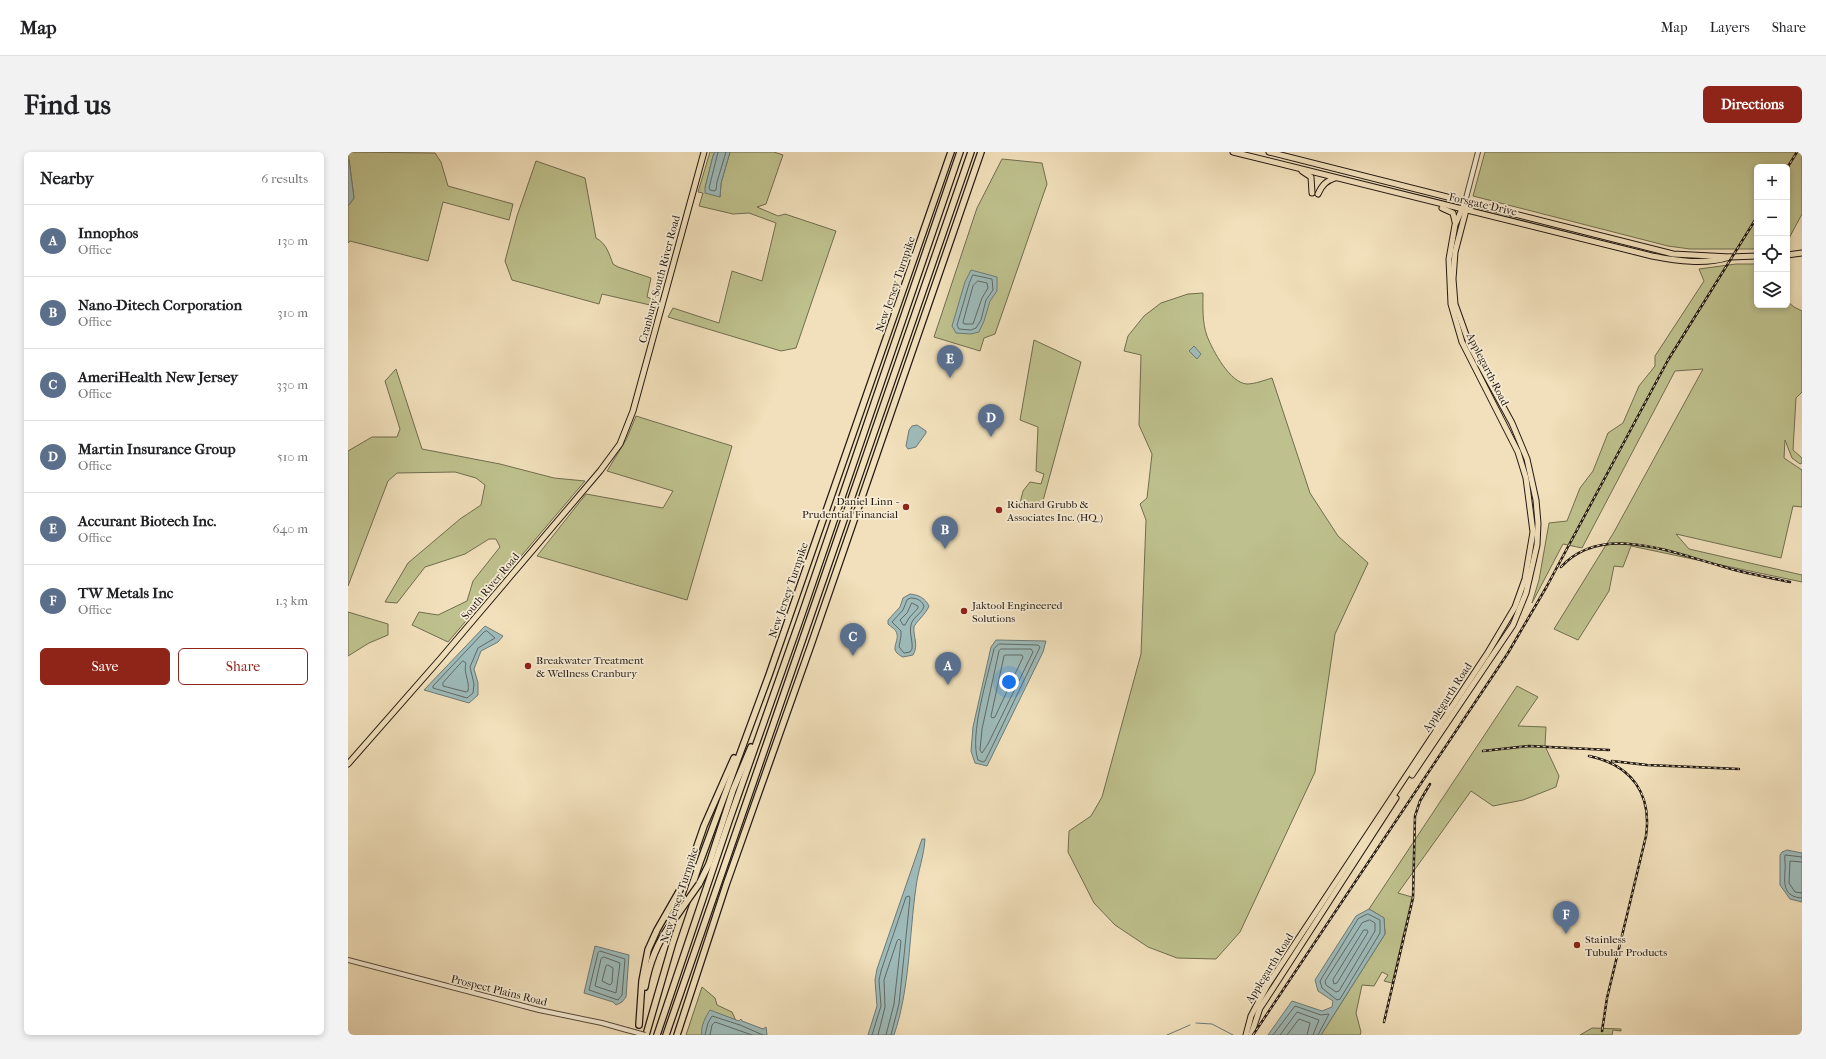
<!DOCTYPE html>
<html lang="en">
<head>
<meta charset="utf-8">
<style>
  body { margin:0; font-family:"IM FELL French Canon",serif; background:#f2f2f2; color:#202124 }
  .controls { position:absolute; right:12px; top:12px; display:grid; overflow:hidden; border-radius:6px; box-shadow:0 2px 6px #0003 }
  .controls button { width:36px; height:36px; display:grid; place-items:center; padding:0; border:0; border-bottom:1px solid #e0e0e0; background:#fff; color:#202124; font:20px sans-serif }
  .you { position:absolute; left:661px; top:530px; width:14px; height:14px; margin:-10px; border:3px solid #fff; border-radius:50%; background:#1a73e8; box-shadow:0 0 0 6px #1a73e833 }
  .badge { display:grid; place-items:center; width:26px; height:26px; border-radius:50%; background:#8f2418; color:#fff; font-size:13px; font-weight:700 }
  .pin { position:absolute; translate:-50% -33px; filter:drop-shadow(0 1px 2px #0008) }
  .pin::after { content:''; position:absolute; top:21px; width:14px; height:12px; background:inherit; clip-path:polygon(0 0,100% 0,50% 100%) }
  .list { margin:0; padding:0; list-style:none }
  h2 { display:flex; justify-content:space-between; align-items:center; height:52px; margin:0; padding:0 16px; font-size:17px }
  h2 small { font-size:13px; font-weight:400; color:#757577 }
  .list li { display:grid; grid-template-columns:26px 1fr auto; gap:12px; align-items:center; box-sizing:border-box; height:72px; padding:0 16px; border-top:1px solid #e0e0e0 }
  .list b { display:block; font-size:15px; white-space:nowrap }
  .list p { margin:0; font-size:13px; white-space:nowrap; color:#757577 }
  .list em { font-size:13px; font-style:normal; color:#757577 }
  .actions { display:flex; gap:8px; padding:12px 16px }
  .actions a { flex:1; padding:9px 0; border:1px solid #8f2418; border-radius:6px; text-align:center; font-size:14px; color:#8f2418 }
  .actions .main { background:#8f2418; color:#fff }
  .icon { flex:none; width:22px; height:22px; fill:none; stroke:currentColor; stroke-width:2; stroke-linecap:round; stroke-linejoin:round }
  .map { position:relative; flex:none; width:1454px; height:883px; overflow:hidden; border-radius:6px }
  header { display:flex; align-items:center; gap:24px; box-sizing:border-box; height:56px; padding:0 20px; background:#fff; border-bottom:1px solid #e0e0e0 }
  header strong { font-size:19px }
  nav { display:flex; gap:22px; margin-inline-start:auto; font-size:14px }
  .intro { display:flex; align-items:center; justify-content:space-between; box-sizing:border-box; height:96px; padding:0 24px }
  h1 { margin:0; font-size:28px }
  .button { padding:10px 18px; border-radius:6px; background:#8f2418; color:#fff; font-size:14px; font-weight:700 }
  main { display:flex; gap:24px; padding:0 24px }
  aside { flex:1; background:#fff; border-radius:6px; box-shadow:0 2px 6px #0003 }
  .map>svg:first-child { display:block }
  .green { fill:#bec18d; stroke:#706d50 }
  .water { fill:#9ebbba; stroke:#6d7a77 }
  .lines { fill:none; stroke-linecap:round; stroke-linejoin:round }
  .shore { stroke:#606a66; stroke-width:1 }
  .stream { stroke:#6d7a77; stroke-width:1 }
  .minor-casing { stroke:#564b3c; stroke-width:6 }
  .major-casing { stroke:#231912; stroke-width:7 }
  .highway-casing { stroke:#231912; stroke-width:8 }
  .minor { stroke:#f6ebd3; stroke-width:4 }
  .major { stroke:#f1e0bb; stroke-width:5 }
  .highway { stroke:#f1e0bb; stroke-width:5.5 }
  .rail-casing { stroke:#231912; stroke-width:2.5 }
  .rail { stroke:#f6ebd3; stroke-width:1; stroke-dasharray:3; stroke-linecap:butt }
  .minor-bridge-casing { stroke:#564b3c; stroke-width:6; stroke-linecap:butt }
  .highway-bridge-casing { stroke:#231912; stroke-width:8; stroke-linecap:butt }
  .minor-bridge { stroke:#f6ebd3; stroke-width:4 }
  .highway-bridge { stroke:#f1e0bb; stroke-width:5.5 }
  .poi-dot { fill:#8f2418; stroke:#f6ebd3; stroke-width:1.5 }
  .labels { text-anchor:middle; stroke-width:3.5; stroke-linejoin:round; paint-order:stroke }
  .street-label { font-size:11px; fill:#231912; stroke:#f6ebd3 }
  .poi-label { font-size:11px; fill:#231912; stroke:#f6ebd3; text-anchor:start }
</style>
</head>
<body>
<header>
<strong>Map</strong>
<nav><a>Map</a><a>Layers</a><a>Share</a></nav>
</header>
<div class="intro"><h1>Find us</h1><a class="button">Directions</a></div>
<main>
<aside>
<h2>Nearby<small>6 results</small></h2>
<ul class="list">
<li><span class="badge" style="background:#5c6f8a">A</span><div><b>Innophos</b><p>Office</p></div><em>130 m</em></li>
<li><span class="badge" style="background:#5c6f8a">B</span><div><b>Nano-Ditech Corporation</b><p>Office</p></div><em>310 m</em></li>
<li><span class="badge" style="background:#5c6f8a">C</span><div><b>AmeriHealth New Jersey</b><p>Office</p></div><em>330 m</em></li>
<li><span class="badge" style="background:#5c6f8a">D</span><div><b>Martin Insurance Group</b><p>Office</p></div><em>510 m</em></li>
<li><span class="badge" style="background:#5c6f8a">E</span><div><b>Accurant Biotech Inc.</b><p>Office</p></div><em>640 m</em></li>
<li><span class="badge" style="background:#5c6f8a">F</span><div><b>TW Metals Inc</b><p>Office</p></div><em>1.3 km</em></li>
</ul>
<div class="actions"><a class="main">Save</a><a>Share</a></div>
</aside>
<div class="map">
<svg width="1454" height="883" viewBox="0 0 1454 883">
  <rect width="100%" height="100%" fill="#f1e0bb"/>
  <filter id="stains"><feTurbulence type="fractalNoise" baseFrequency=".005" numOctaves="4"/><feColorMatrix values="0 0 0 0 .2 0 0 0 0 .09 0 0 0 0 .02 0 0 0 .5 -.17"/></filter>
  <radialGradient id="worn" r=".72"><stop offset=".6" stop-color="#630" stop-opacity="0"/><stop offset="1" stop-color="#630" stop-opacity=".3"/></radialGradient>
  <!-- green -->
  <g class="green">
    <polygon points="0,0 87,1 93,10 100,34 165,52 161,68 95,50 80,109 2,89 0,91 0,54 6,46"/>
    <polygon points="362,0 367,0 365,4 357,36 372,45 373,31 382,0 426,0 435,3 418,52 409,55 430,64 437,62 488,79 448,196 433,199 320,165 325,156 371,171 384,119 414,129 428,71 401,61 385,62 351,54 355,41 350,40"/>
    <polygon points="1137,0 1454,0 1454,62 1439,90 1439,15 1409,15 1409,97 1342,97 1320,94 1125,44"/>
    <polygon points="654,7 694,11 699,32 647,182 636,186 632,199 586,185 629,56"/>
    <path d="M188,9L237,26L248,86C259,92 261,102 265,112L270,115L303,126L299,145L309,149L302,153L254,142L251,152L164,128L157,109L169,64Z"/>
    <polygon points="1388,112 1409,112 1409,153 1439,153 1439,149 1446,155 1454,159 1454,240 1448,246 1445,298 1454,306 1454,311 1452,312 1444,306 1437,288 1436,306 1454,318 1454,355 1445,354 1433,406 1328,382 1341,397 1454,423 1454,430 1283,394 1275,415 1266,414 1261,439 1230,488 1206,477 1266,380 1355,217 1327,219 1234,396 1215,392 1184,451 1191,428 1201,371 1219,369 1232,336 1245,319 1260,281 1275,271 1291,234 1307,214 1307,204 1356,129 1351,117"/>
    <path d="M855,141C855,155 854,170 859,184C865,199 882,231 899,232C907,232 917,228 924,226L962,341L990,384L1020,411L987,482L967,620L892,780L868,807L829,806L800,795L767,773L746,751L720,700L721,679L743,664L754,645L793,502L798,368L792,352L799,346L804,302L791,273L793,203L776,199L780,184L796,164L813,151L840,142Z"/>
    <polygon points="686,188 733,210 693,356 672,351 675,339 682,330 693,332 696,322 688,319 690,275 672,268"/>
    <polygon points="48,217 74,297 152,312 206,326 237,329 100,490 64,473 71,460 90,463 119,449 125,429 152,395 148,387 141,387 117,402 77,415 49,451 37,450 60,411 112,367 133,353 137,333 128,326 107,320 49,321 40,329 0,434 0,299 24,285 49,285 52,277 37,229"/>
    <polygon points="288,264 384,294 339,448 189,404 238,342 315,356 325,339 259,319 278,288"/>
    <polygon points="0,460 40,472 40,483 21,491 0,504"/>
    <polygon points="1169,534 1190,545 1170,574 1198,575 1197,594 1211,624 1208,635 1175,648 1145,654 1123,639 1050,741 1064,745 1044,831 1036,829 1040,823 1034,820 1026,834 1014,833 1008,861 1013,880 1012,883 973,883 1037,782 1036,766 1021,757"/>
    <polygon points="354,835 367,846 369,853 384,860 389,871 414,883 338,883"/>
    <polygon points="1244,876 1273,877 1273,879 1265,878 1264,883 1232,883"/>
  </g>
  <!-- water -->
  <g class="water">
    <polygon points="367,0 382,0 373,31 372,45 357,41 357,36 365,4"/>
    <polygon points="0,8 1,8 6,46 0,54"/>
    <polygon points="623,118 649,125 649,139 642,149 636,169 631,180 623,182 608,181 604,174 617,130"/>
    <polygon points="846,194 853,202 849,207 841,199"/>
    <polygon points="569,273 578,279 578,281 568,295 560,297 558,294 561,278 564,274"/>
    <path d="M562,442C571,443 577,446 581,454C578,462 567,471 566,475C565,485 571,493 565,503L555,505C540,498 551,491 549,482C548,477 543,475 540,472V468L552,455L555,446Z"/>
    <polygon points="137,474 155,484 150,490 133,499 126,517 130,531 130,543 121,551 76,538"/>
    <polygon points="648,488 698,489 695,500 639,614 627,611 623,599 625,575 643,495"/>
    <path d="M574,687H577C576,704 570,719 568,735C561,784 562,836 546,883H520L529,854L527,828L529,817Z"/>
    <polygon points="1439,698 1454,701 1454,750 1442,747 1432,733 1432,703 1434,700"/>
    <polygon points="1021,757 1036,766 1037,782 973,883 920,883 944,849 974,859 984,855 985,849 970,839 967,828 1008,764"/>
    <polygon points="247,794 281,803 278,845 274,850 268,853 265,850 236,841"/>
    <path d="M362,858L391,869L393,867L394,869L415,877L418,875L419,883H354C352,875 358,864 362,858Z"/>
  </g>
  <g class="lines">
    <!-- shore -->
    <g class="shore">
      <polyline points="370,0 361,36 362,38 366,39 368,38 369,30 378,0"/>
      <polygon points="625,123 644,127 645,138 638,148 633,168 628,176 623,178 611,177 609,173 621,132"/>
      <polygon points="630,129 639,131 640,136 634,146 625,172 616,172 615,170 625,134"/>
      <path d="M563,446C569,446 575,449 576,455C573,462 564,466 563,473C561,481 565,489 564,497L562,500L556,501L551,495L553,484V479L544,470L555,458L559,448Z"/>
      <polygon points="564,451 570,454 570,456 561,466 557,473 555,473 552,468 559,461"/>
      <polygon points="139,479 147,486 130,496 122,515 126,532 125,541 119,546 85,536 85,534 136,480"/>
      <path d="M651,492L690,493L692,495L644,595L637,609L635,610L630,608C621,583 640,524 646,497Z"/>
      <polygon points="653,497 683,497 685,500 640,592 634,601 632,598 634,577 651,499"/>
      <polygon points="658,503 674,503 675,505 647,565 644,566 643,564 656,504"/>
      <path d="M115,509L118,511C115,521 122,529 120,539L118,540L95,534V531Z"/>
      <path d="M1454,705L1437,703C1436,708 1438,713 1437,719C1436,733 1436,745 1454,746"/>
      <polyline points="1454,710 1442,709 1441,731 1447,740 1454,741"/>
      <polygon points="1020,762 1032,768 1032,781 992,847 989,848 974,836 972,829 1010,767"/>
      <polygon points="1022,768 1027,771 1027,779 991,839 988,840 978,833 977,829 1014,771"/>
      <polygon points="1016,778 1019,778 1020,780 989,831 986,832 985,828"/>
      <polygon points="252,799 277,807 274,843 270,848 241,838 250,801"/>
      <polygon points="256,805 272,811 268,841 247,834 253,807"/>
      <polygon points="260,813 265,816 264,831 262,833 254,829 258,814"/>
      <polyline points="357,883 360,871 364,864 392,873 415,883"/>
      <polyline points="362,883 364,873 367,870 404,883"/>
      <polyline points="524,883 533,854 531,828 533,819 558,745 561,744 562,746 551,852 543,883"/>
      <polyline points="530,883 537,855 536,828 549,789 551,787 553,789 546,852 538,883"/>
      <polyline points="925,883 947,854 973,863 981,862 970,883"/>
      <polyline points="932,883 949,860 971,868 965,883"/>
      <polyline points="939,883 951,867 962,871 959,883"/>
    </g>
    <!-- stream -->
    <g class="stream">
      <polyline points="848,871 864,872 885,883"/>
      <polyline points="819,883 842,873"/>
    </g>
    <!-- minor casing -->
    <g class="minor-casing">
      <g id="minor">
        <polyline points="1117,50 1130,0"/>
        <polyline points="0,808 191,858 254,871 279,878"/>
      </g>
    </g>
    <!-- major casing -->
    <g class="major-casing">
      <g id="major">
        <path d="M885,0L1304,104C1330,109 1356,113 1382,105"/>
        <polyline points="921,0 1325,102 1382,105 1409,104"/>
        <polyline points="954,19 963,25 964,41"/>
        <path d="M970,42C974,33 978,29 987,26"/>
        <polyline points="1094,56 1105,61 1107,70"/>
        <polyline points="1439,103 1454,101"/>
        <polyline points="0,612 93,506 252,319 272,292 285,259 356,0"/>
        <polyline points="1064,623 1165,473 1178,441 1189,393 1190,371 1188,348 1179,307 1164,271 1122,194 1107,152 1105,127 1107,100 1118,58 1117,51"/>
        <polyline points="898,883 903,864 919,834 1139,502 1167,455 1177,427 1185,380 1178,326 1170,300 1114,190 1103,152 1101,107 1107,73 1117,50"/>
        <polyline points="903,883 912,856 918,847 1048,646"/>
      </g>
    </g>
    <!-- highway casing -->
    <g class="highway-casing">
      <g id="highway">
        <polyline points="351,732 361,712 385,638 403,595"/>
        <path d="M297,835C301,812 309,791 323,772"/>
        <polyline points="291,873 294,829 300,798 309,778 337,729 356,674 386,606"/>
        <polyline points="298,883 325,790 352,710 421,523 603,0"/>
        <polyline points="309,883 381,669 454,462 612,0"/>
        <polyline points="318,883 623,0"/>
        <polyline points="329,883 378,733 464,490 633,0"/>
      </g>
    </g>
    <!-- minor -->
    <use href="#minor" class="minor"/>
    <!-- major -->
    <use href="#major" class="major"/>
    <!-- highway -->
    <use href="#highway" class="highway"/>
    <!-- rail casing -->
    <g class="rail-casing">
      <g id="rail">
        <polyline points="1439,16 1449,0"/>
        <path d="M1213,415C1254,370 1325,401 1373,414C1395,421 1419,425 1442,430"/>
        <polyline points="1135,599 1181,594 1261,598"/>
        <path d="M1241,604C1284,613 1304,642 1298,684L1259,846L1254,879"/>
        <polyline points="1264,609 1299,613 1391,617"/>
        <polyline points="1036,870 1065,746 1067,664 1072,649 1082,632"/>
        <polyline points="905,883 1160,501 1199,434 1320,208 1409,65"/>
      </g>
    </g>
    <!-- rail -->
    <use href="#rail" class="rail"/>
    <!-- minor-bridge casing -->
    <g class="minor-bridge-casing">
      <polyline id="minor-bridge" points="279,878 297,883"/>
    </g>
    <!-- highway-bridge casing -->
    <g class="highway-bridge-casing">
      <polyline id="highway-bridge" points="323,772 351,732"/>
    </g>
    <!-- minor-bridge -->
    <use href="#minor-bridge" class="minor-bridge"/>
    <!-- highway-bridge -->
    <use href="#highway-bridge" class="highway-bridge"/>
  </g>
  <!-- markers -->
  <g class="poi-dot">
    <circle cx="558" cy="355" r="4"/>
    <circle cx="651" cy="358" r="4"/>
    <circle cx="616" cy="459" r="4"/>
    <circle cx="180" cy="514" r="4"/>
    <circle cx="1229" cy="793" r="4"/>
  </g>
  <g class="labels">
    <!-- street labels -->
    <g class="street-label">
      <text transform="translate(1135 52) rotate(13)" y="4">Forsgate Drive</text>
      <text transform="translate(311 127) rotate(-75)" y="4">Cranbury-South River Road</text>
      <text transform="translate(547 132) rotate(-71)" y="4">New Jersey Turnpike</text>
      <text transform="translate(1140 217) rotate(63)" y="4">Applegarth Road</text>
      <text transform="translate(142 434) rotate(-50)" y="4">South River Road</text>
      <text transform="translate(440 438) rotate(-71)" y="4">New Jersey Turnpike</text>
      <text transform="translate(1099 545) rotate(-57)" y="4">Applegarth Road</text>
      <text transform="translate(331 743) rotate(-72)" y="4">New Jersey Turnpike</text>
      <text transform="translate(921 816) rotate(-58)" y="4">Applegarth Road</text>
      <text transform="translate(151 838) rotate(14)" y="4">Prospect Plains Road</text>
    </g>
    <!-- poi labels -->
    <g class="poi-label">
      <text x="550" y="353" text-anchor="end">Daniel Linn -<tspan x="550" dy="13">Prudential Financial</tspan></text>
      <text x="659" y="356">Richard Grubb &amp;<tspan x="659" dy="13">Associates Inc. (HQ)</tspan></text>
      <text x="624" y="457">Jaktool Engineered<tspan x="624" dy="13">Solutions</tspan></text>
      <text x="188" y="512">Breakwater Treatment<tspan x="188" dy="13">&amp; Wellness Cranbury</tspan></text>
      <text x="1237" y="791">Stainless<tspan x="1237" dy="13">Tubular Products</tspan></text>
    </g>
  </g>
  <rect width="100%" height="100%" filter="url(#stains)"/>
  <rect width="100%" height="100%" fill="url(#worn)"/>
</svg>
<div class="controls">
<button>+</button>
<button>−</button>
<button><svg class="icon" aria-label="locate" viewBox="0 0 24 24"><circle cx="12" cy="12" r="6"/><path d="M12 2v4M12 18v4M2 12h4M18 12h4"/></svg></button>
<button><svg class="icon" aria-label="layers" viewBox="0 0 24 24"><path d="M12 4l9 5-9 5-9-5zM3 14l9 5 9-5"/></svg></button>
</div>
<div class="you"></div>
<div class="pin badge" style="left:600px;top:533px;background:#5c6f8a">A</div>
<div class="pin badge" style="left:597px;top:397px;background:#5c6f8a">B</div>
<div class="pin badge" style="left:505px;top:504px;background:#5c6f8a">C</div>
<div class="pin badge" style="left:643px;top:285px;background:#5c6f8a">D</div>
<div class="pin badge" style="left:602px;top:226px;background:#5c6f8a">E</div>
<div class="pin badge" style="left:1218px;top:782px;background:#5c6f8a">F</div>
</div>
</main>
</body>
</html>
